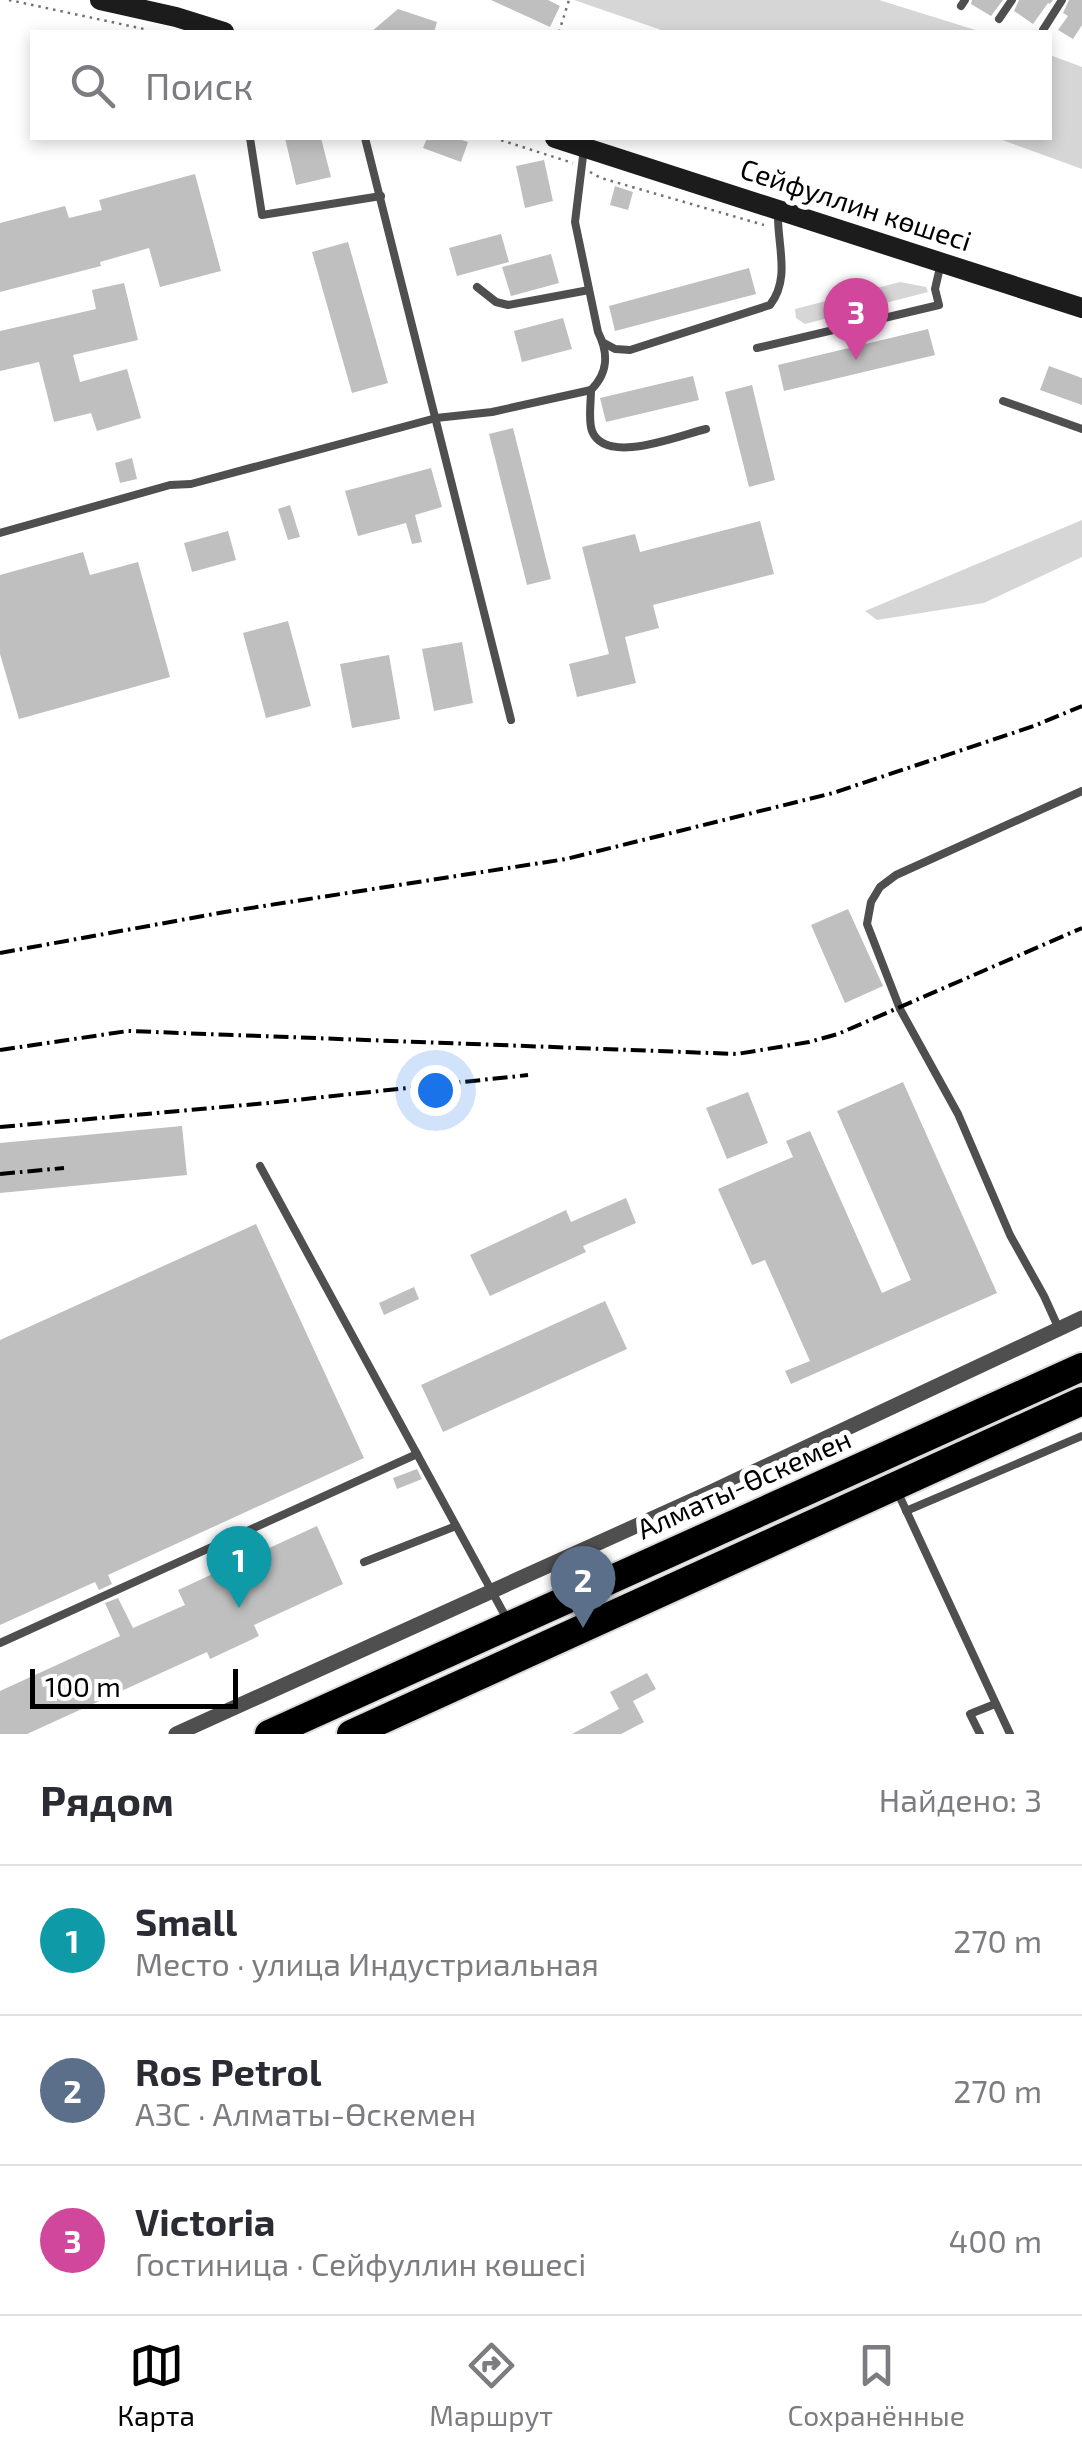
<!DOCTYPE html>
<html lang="ru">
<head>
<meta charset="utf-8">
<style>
  body { margin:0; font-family:"Exo 2",sans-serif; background:#f7f7f7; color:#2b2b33 }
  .scale { position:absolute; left:30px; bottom:25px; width:208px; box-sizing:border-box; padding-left:10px; border:5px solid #000; border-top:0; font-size:28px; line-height:35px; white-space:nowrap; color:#000; -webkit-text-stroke:8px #fff; paint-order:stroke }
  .you { position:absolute; left:435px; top:1090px; width:35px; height:35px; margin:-25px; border:8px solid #fff; border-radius:50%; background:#1a73e8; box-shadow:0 0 0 15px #1a73e833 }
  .badge { display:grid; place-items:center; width:65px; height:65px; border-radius:50%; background:#000; color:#fff; font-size:32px; font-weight:700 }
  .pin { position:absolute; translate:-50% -82px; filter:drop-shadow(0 2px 5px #0008) }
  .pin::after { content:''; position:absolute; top:52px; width:35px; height:30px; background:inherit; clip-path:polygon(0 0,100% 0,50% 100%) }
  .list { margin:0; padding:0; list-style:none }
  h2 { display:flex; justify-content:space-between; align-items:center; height:130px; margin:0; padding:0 40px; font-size:42px }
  h2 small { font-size:32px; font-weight:400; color:#7c7c81 }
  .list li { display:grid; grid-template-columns:65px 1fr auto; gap:30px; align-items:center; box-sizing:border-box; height:150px; padding:0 40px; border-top:2px solid #e1e1e2 }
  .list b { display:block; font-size:38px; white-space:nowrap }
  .list p { margin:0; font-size:32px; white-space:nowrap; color:#7c7c81 }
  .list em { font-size:32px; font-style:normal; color:#7c7c81 }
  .icon { flex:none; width:55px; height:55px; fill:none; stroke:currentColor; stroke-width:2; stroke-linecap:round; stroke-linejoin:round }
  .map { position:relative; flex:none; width:1082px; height:1734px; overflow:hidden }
  .search { position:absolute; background:#fff; box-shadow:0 5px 15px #0003; left:30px; right:30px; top:30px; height:110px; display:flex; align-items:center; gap:25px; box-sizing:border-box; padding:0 35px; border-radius:0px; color:#7c7c81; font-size:38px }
  .sheet { height:580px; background:#fff }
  nav { display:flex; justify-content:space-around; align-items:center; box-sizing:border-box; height:140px; border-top:2px solid #e1e1e2; background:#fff; font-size:28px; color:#7c7c81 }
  nav a { display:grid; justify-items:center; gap:5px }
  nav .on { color:#000 }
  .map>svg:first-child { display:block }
  .green { fill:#d6d6d6 }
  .building { fill:#bfbfbf }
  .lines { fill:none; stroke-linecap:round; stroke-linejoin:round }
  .trunk-casing { stroke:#dbdbdb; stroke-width:32 }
  .path { stroke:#717171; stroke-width:2.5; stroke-dasharray:2.5 5; stroke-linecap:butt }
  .service { stroke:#4f4f4f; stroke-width:8 }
  .minor { stroke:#4f4f4f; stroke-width:15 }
  .secondary { stroke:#1c1c1c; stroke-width:20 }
  .trunk { stroke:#000; stroke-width:28 }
  .rail { stroke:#000; stroke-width:4; stroke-dasharray:15 5 2.5 5; stroke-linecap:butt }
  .labels { text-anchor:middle; stroke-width:10; stroke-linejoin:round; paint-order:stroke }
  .street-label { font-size:28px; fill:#000; stroke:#fff }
</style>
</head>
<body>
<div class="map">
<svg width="1082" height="1734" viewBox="0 0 1082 1734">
  <rect width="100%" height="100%" fill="#fff"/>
  <!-- green -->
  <g class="green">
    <polygon points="574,0 879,0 982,32 667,32"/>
    <polygon points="1050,55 1082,67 1082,169 997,138 1050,138"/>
    <polygon points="900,282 926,287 928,292 805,324 796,318 795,309"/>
    <polygon points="1082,520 1082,557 984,603 877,620 865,611"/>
  </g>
  <!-- building -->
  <g class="building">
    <polygon points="491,0 548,0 560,6 550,27"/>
    <polygon points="972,0 1003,0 991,16 971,4"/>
    <polygon points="1019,0 1053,0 1050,4 1048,3 1033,24 1014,11"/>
    <polygon points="1069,0 1082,0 1082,25 1073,39 1058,30 1068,16 1063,13"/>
    <polygon points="398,9 437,22 434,32 371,32"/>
    <polygon points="285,138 321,138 331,177 296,185"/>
    <polygon points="427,138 456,138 468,142 461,162 423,148"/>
    <polygon points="544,160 553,201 525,208 516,166"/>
    <polygon points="195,174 221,271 160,287 149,248 100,262 101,266 0,292 0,223 65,206 69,218 102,210 99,200"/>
    <polygon points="615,186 633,192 628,210 610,205"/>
    <polygon points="501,234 509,262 457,276 449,248"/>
    <polygon points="348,242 388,383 352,393 312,252"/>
    <polygon points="551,254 559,283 511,296 502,267"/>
    <polygon points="749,268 756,294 615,331 609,306"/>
    <polygon points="124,283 138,340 73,355 80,382 127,369 141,418 97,431 91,413 54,422 39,362 0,371 0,331 96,309 92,290"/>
    <polygon points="563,318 572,349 522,362 514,331"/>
    <polygon points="928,329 935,355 784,391 778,365"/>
    <polygon points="1049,366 1082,378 1082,405 1040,390"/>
    <polygon points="693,376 699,400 606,422 600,398"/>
    <polygon points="752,385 775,480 749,487 725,392"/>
    <polygon points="513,428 551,579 527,585 489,434"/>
    <polygon points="132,458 137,479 120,483 115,463"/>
    <polygon points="431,468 442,507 415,515 422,542 412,544 406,523 358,536 345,491"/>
    <polygon points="290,505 300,537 288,540 278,509"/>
    <polygon points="760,521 774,574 653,605 659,628 625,637 636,683 577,697 569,664 609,654 582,547 635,534 640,552"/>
    <polygon points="228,531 236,560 192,572 184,543"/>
    <polygon points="83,552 90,575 138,562 170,677 19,719 0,654 0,575"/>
    <polygon points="288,621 311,706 266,718 243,633"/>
    <polygon points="462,642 473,703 434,711 422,649"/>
    <polygon points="389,655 400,719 352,728 340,664"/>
    <polygon points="848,909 883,986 845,1003 811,925"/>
    <polygon points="903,1082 997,1293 791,1384 785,1371 810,1361 765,1260 752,1265 718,1189 793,1157 786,1141 810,1131 882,1293 911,1280 837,1111"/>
    <polygon points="748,1092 768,1143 727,1159 706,1108"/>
    <polygon points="182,1126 187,1175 0,1193 0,1143"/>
    <polygon points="626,1198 636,1223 583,1246 586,1252 490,1296 470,1255 566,1210 571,1222"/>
    <polygon points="256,1224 364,1458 108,1575 112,1584 99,1590 95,1582 0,1625 0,1340"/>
    <polygon points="414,1287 419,1299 384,1315 379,1303"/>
    <polygon points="605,1301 627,1349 443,1432 421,1385"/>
    <polygon points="417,1469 422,1479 397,1489 393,1478"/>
    <polygon points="317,1526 343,1584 254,1625 259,1636 210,1659 207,1652 27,1734 0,1734 0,1691 120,1636 105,1603 118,1598 133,1628 185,1605 178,1590"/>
    <polygon points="647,1673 656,1689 633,1701 644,1722 621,1734 572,1734 619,1709 610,1692"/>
  </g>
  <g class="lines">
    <!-- trunk casing -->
    <g class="trunk-casing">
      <g id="trunk">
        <polyline points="269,1734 1082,1367"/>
        <polyline points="351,1734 1082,1401"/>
      </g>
    </g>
    <!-- path -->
    <g class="path">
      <polyline points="9,0 144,29"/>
      <polyline points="559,32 569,0"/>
      <polyline points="494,138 573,163"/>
      <polyline points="590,172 601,178 764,225"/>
    </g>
    <!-- service -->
    <g class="service">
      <polyline points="961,6 965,0"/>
      <polyline points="999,19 1012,0"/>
      <polyline points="1043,30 1062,0"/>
      <polyline points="250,138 262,215 381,196"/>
      <polyline points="365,138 511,720"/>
      <polyline points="477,287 496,302 508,305 589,290"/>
      <path d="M604,343L615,349L630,350L770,305C791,278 777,245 778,213"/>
      <polyline points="757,348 939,305 935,289 941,263"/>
      <path d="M591,390C591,402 588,420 592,431C606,466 680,435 706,429"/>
      <polyline points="1003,401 1082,429"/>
      <path d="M0,533L170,485L191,484L436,418L492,412L591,390C608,373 609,354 598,332L575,222L584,148"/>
      <polyline points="260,1166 508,1621"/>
      <polyline points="1059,1329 1044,1296 1010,1235 958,1114 900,1009 867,924 871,902 880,887 896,875 1082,791"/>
      <polyline points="898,1493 1010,1734"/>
      <polyline points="906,1511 1082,1436"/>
      <polyline points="364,1562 456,1526"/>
      <polyline points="0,1643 417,1454"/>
      <polyline points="980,1734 970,1714 995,1704"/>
    </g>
    <!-- minor -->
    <polyline class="minor" points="176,1734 711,1492 1082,1318"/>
    <!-- secondary -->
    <g class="secondary">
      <polyline points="100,0 176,17 224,32"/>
      <polyline points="555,138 1082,308"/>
    </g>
    <!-- trunk -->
    <use href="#trunk" class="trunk"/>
    <!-- rail -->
    <g class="rail">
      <polyline points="0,953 225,912 566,859 833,793 1034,726 1082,706"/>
      <polyline points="0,1050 128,1031 737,1054 809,1042 838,1034 1082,928"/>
      <polyline points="0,1127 268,1103 528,1075"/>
      <polyline points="0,1174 64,1168"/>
    </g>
  </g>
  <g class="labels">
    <!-- street labels -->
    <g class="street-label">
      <text transform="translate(856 205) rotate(18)" y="10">Сейфуллин көшесі</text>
      <text transform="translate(744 1484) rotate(-24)" y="10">Алматы-Өскемен</text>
    </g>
  </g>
</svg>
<div class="scale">100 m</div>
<div class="you"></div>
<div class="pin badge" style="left:239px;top:1608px;background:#0f9aa8">1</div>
<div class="pin badge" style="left:583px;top:1628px;background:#5c6f8a">2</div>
<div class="pin badge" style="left:856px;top:360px;background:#d1479c">3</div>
<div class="search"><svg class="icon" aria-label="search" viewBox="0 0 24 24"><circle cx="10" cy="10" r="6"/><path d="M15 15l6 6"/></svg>Поиск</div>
</div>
<section class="sheet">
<h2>Рядом<small>Найдено: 3</small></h2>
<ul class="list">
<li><span class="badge" style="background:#0f9aa8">1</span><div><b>Small</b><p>Место · улица Индустриальная</p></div><em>270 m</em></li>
<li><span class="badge" style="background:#5c6f8a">2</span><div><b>Ros Petrol</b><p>АЗС · Алматы-Өскемен</p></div><em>270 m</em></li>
<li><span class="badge" style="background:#d1479c">3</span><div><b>Victoria</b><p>Гостиница · Сейфуллин көшесі</p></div><em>400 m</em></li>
</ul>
</section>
<nav>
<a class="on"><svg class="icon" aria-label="map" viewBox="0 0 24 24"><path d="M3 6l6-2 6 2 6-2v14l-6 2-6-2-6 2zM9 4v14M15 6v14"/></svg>Карта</a>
<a><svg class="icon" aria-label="directions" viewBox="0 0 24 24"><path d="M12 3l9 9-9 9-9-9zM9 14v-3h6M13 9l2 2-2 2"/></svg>Маршрут</a>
<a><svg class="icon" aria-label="saved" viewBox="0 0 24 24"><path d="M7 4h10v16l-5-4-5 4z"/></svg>Сохранённые</a>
</nav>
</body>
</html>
